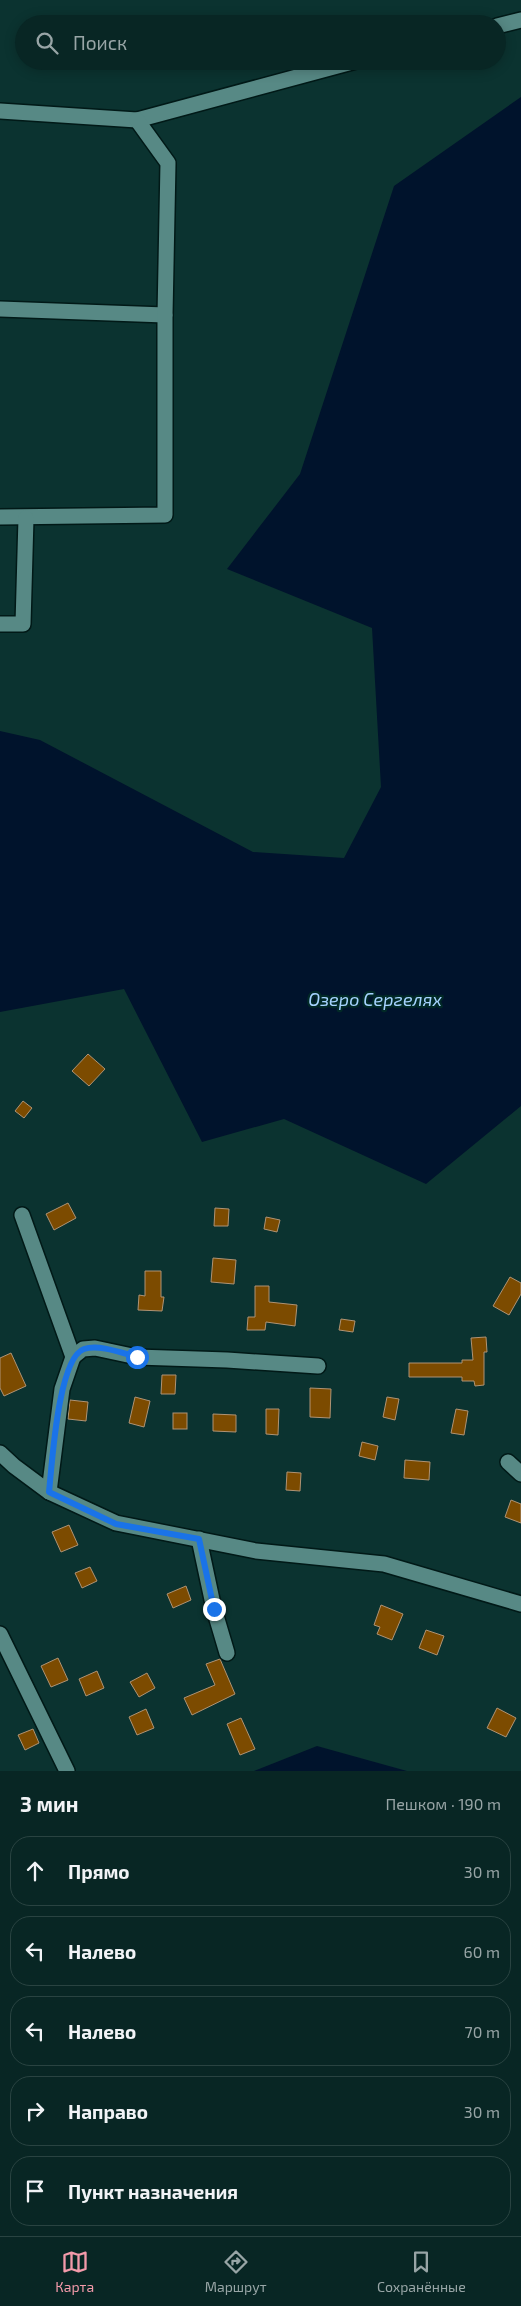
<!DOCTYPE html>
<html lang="ru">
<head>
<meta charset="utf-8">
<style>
  body { margin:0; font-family:"Exo 2",sans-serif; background:#112e2c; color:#f1f3f6 }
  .stop { position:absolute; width:15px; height:15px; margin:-11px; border:4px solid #1a73e8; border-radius:50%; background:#fff }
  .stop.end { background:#1a73e8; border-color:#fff; box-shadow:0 1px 5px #0008 }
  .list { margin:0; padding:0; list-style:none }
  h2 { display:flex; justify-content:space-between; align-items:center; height:65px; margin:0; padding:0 20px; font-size:21px }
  h2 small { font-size:16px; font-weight:400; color:#98a5a6 }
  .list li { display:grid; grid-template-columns:32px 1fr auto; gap:15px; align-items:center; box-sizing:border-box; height:70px; margin:0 10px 10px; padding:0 10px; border:1px solid #294341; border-radius:20px }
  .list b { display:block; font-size:19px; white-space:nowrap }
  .list em { font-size:16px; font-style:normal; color:#98a5a6 }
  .icon { flex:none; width:28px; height:28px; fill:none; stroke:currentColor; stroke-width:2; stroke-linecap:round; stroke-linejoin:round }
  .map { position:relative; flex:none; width:521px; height:1771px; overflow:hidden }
  .search { position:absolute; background:#082624; box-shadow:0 2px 12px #0003; left:15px; right:15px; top:15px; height:55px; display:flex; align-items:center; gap:12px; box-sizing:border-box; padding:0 18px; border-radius:28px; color:#98a5a6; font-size:19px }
  .sheet { height:465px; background:#082624 }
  nav { display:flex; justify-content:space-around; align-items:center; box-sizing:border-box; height:70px; border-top:1px solid #294341; background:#082624; font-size:14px; color:#98a5a6 }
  nav a { display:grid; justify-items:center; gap:2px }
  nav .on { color:#f39aaa }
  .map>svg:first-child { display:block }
  .water { fill:#00132c }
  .building { fill:#7c4b00; stroke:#af9374 }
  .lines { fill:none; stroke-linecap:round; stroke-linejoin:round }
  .minor-casing { stroke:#011917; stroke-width:18 }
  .minor { stroke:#578985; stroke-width:15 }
  .route { stroke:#1a73e8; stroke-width:6 }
  .labels { text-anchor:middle; stroke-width:4.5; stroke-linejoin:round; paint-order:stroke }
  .water-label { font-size:18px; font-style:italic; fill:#a6d3ff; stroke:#012927 }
</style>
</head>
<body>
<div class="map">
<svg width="521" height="1771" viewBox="0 0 521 1771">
  <rect width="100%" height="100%" fill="#0b3330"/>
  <!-- water -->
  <g class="water">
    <polygon points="521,97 521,1106 426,1184 284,1119 202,1142 124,989 0,1012 0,731 40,740 253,852 344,858 381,787 372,628 227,569 300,474 394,186"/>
    <polygon points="317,1746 407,1771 254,1771"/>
  </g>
  <!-- building -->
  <g class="building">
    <polygon points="88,1054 105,1069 89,1086 72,1071"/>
    <polygon points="23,1101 32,1108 24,1118 15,1111"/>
    <polygon points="68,1203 76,1218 54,1230 46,1214"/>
    <polygon points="215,1208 229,1209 228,1226 214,1226"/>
    <polygon points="266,1217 280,1220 277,1232 264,1229"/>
    <polygon points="213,1258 236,1260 234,1284 211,1282"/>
    <polygon points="145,1271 161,1271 161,1297 164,1297 162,1311 138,1310 139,1295 145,1296"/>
    <polygon points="510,1277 521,1283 521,1294 509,1315 493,1306"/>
    <polygon points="255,1286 269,1286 269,1302 297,1305 295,1326 266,1322 265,1330 247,1330 248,1317 255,1317"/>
    <polygon points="341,1319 355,1321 353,1332 339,1330"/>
    <polygon points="486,1337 487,1352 484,1352 484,1385 475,1386 474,1381 462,1381 462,1377 409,1377 409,1363 462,1363 462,1360 473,1360 471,1338"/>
    <polygon points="11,1353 26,1386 4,1396 0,1388 0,1358"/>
    <polygon points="162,1375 176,1375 175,1394 161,1394"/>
    <polygon points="310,1388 331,1389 330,1418 310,1417"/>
    <polygon points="135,1397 150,1401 144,1427 129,1423"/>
    <polygon points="387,1397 399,1399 395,1420 383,1417"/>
    <polygon points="70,1400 88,1402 86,1421 68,1419"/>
    <polygon points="266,1409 279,1409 278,1435 266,1434"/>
    <polygon points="456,1409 468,1411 464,1435 451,1433"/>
    <rect x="173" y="1413" width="14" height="16"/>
    <polygon points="213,1414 236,1415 236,1432 213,1431"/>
    <polygon points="362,1442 378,1446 375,1460 359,1456"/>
    <polygon points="405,1460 430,1462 429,1480 404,1478"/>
    <polygon points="287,1472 301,1473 300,1491 286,1490"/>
    <polygon points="511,1500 521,1504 521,1523 505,1517"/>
    <polygon points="69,1525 78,1545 61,1552 52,1532"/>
    <polygon points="90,1567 97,1581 82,1588 75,1573"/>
    <polygon points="186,1586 191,1600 173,1608 167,1594"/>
    <polygon points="381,1605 403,1614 392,1640 377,1634 380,1627 374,1625"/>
    <polygon points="426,1630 444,1636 437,1655 419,1648"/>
    <polygon points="58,1658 68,1680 51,1687 41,1666"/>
    <polygon points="220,1659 235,1694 192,1715 184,1698 215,1685 206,1664"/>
    <polygon points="97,1671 104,1688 86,1696 79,1679"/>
    <polygon points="147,1673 155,1688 139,1697 130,1682"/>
    <polygon points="497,1708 516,1718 506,1737 487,1728"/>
    <polygon points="146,1709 154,1728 137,1735 129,1717"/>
    <polygon points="241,1718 255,1749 240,1755 227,1724"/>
    <polygon points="33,1729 39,1743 25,1750 18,1735"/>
  </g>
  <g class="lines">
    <!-- minor casing -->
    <g class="minor-casing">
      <g id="minor">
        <polyline points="497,26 521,20"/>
        <polyline points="0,111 137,120 356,61"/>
        <polyline points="0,309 165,315"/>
        <polyline points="0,517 165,515 165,315 168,163 137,120"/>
        <polyline points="0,624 23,624 26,518"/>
        <polyline points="22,1215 73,1357 62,1389 49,1492"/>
        <polyline points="73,1357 83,1349 95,1348 137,1357 227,1360 318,1366"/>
        <polyline points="0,1453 14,1466 49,1492 116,1523 256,1551 384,1564 521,1604"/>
        <polyline points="508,1462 521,1474"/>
        <polyline points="199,1539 214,1609 227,1653"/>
        <polyline points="0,1634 67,1771"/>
      </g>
    </g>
    <!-- minor -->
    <use href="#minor" class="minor"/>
  </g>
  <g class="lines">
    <!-- route -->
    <path class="route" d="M137,1357C122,1353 99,1344 84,1349C58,1358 52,1465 49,1492L116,1524L199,1539L214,1609"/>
  </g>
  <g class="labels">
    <!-- water labels -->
    <g class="water-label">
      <text x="375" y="1006">Озеро Сергелях</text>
    </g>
  </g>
</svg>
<div class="stop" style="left:137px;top:1357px"></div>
<div class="stop end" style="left:214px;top:1609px"></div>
<div class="search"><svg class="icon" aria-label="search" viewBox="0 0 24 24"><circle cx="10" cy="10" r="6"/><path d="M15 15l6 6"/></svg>Поиск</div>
</div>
<section class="sheet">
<h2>3 мин<small>Пешком · 190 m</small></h2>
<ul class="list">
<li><svg class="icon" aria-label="ahead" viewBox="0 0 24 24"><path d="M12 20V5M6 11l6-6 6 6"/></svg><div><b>Прямо</b></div><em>30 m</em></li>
<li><svg class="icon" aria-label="left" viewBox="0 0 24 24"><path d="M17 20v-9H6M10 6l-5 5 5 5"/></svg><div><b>Налево</b></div><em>60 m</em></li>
<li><svg class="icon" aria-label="left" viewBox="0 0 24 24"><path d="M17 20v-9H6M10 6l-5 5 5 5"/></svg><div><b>Налево</b></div><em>70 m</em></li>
<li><svg class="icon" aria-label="right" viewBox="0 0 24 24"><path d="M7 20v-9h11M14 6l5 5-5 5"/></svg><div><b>Направо</b></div><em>30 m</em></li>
<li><svg class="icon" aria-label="arrive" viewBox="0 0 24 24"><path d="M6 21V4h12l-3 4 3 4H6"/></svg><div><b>Пункт назначения</b></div></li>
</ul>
</section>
<nav>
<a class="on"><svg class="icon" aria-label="map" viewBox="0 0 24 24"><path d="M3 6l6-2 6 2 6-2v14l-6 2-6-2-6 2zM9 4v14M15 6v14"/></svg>Карта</a>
<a><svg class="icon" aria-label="directions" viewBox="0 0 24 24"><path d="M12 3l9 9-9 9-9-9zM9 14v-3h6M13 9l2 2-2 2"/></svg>Маршрут</a>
<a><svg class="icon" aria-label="saved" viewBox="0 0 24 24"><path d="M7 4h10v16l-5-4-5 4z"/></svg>Сохранённые</a>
</nav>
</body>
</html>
